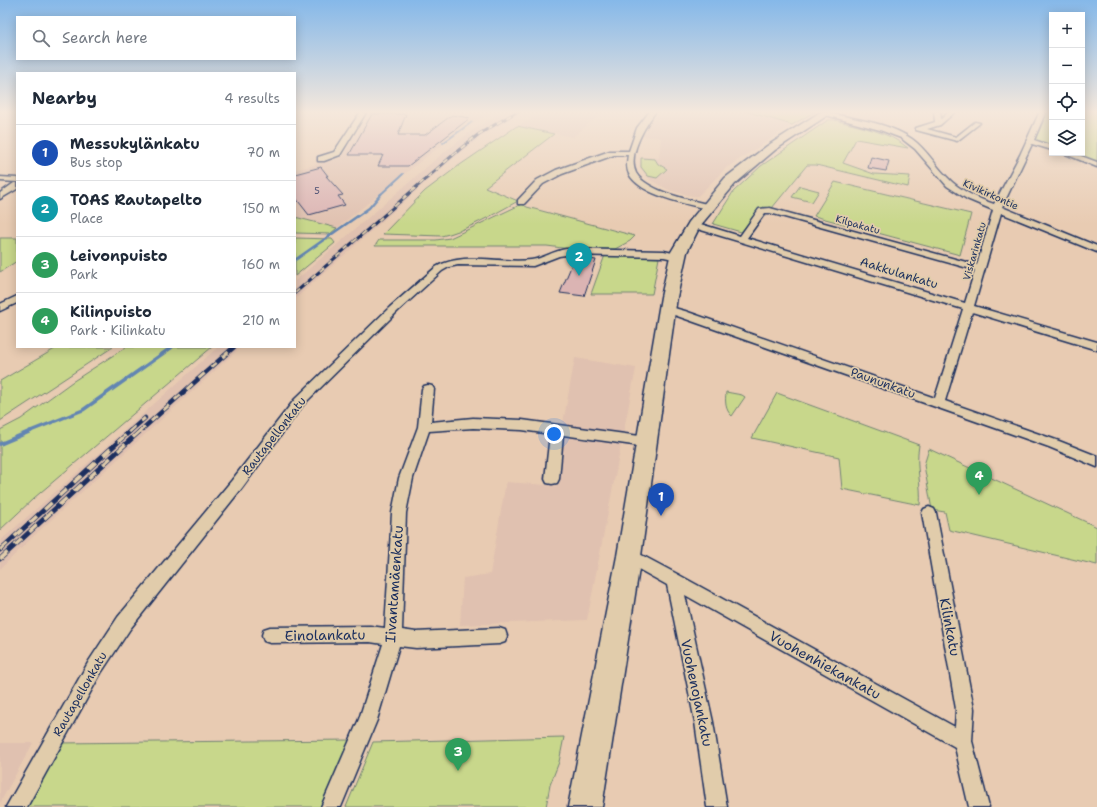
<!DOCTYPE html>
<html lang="en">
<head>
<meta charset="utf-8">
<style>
  body { margin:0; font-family:"Shantell Sans",sans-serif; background:#f2f2f3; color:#1f2937 }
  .controls { position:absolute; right:12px; top:12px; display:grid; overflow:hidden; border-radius:0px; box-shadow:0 2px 10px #0003 }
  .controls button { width:36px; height:36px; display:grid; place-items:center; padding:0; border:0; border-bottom:1px solid #e0e1e3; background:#fff; color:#1f2937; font:20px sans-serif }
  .you { position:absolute; left:554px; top:434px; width:14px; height:14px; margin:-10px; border:3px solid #fff; border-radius:50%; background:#1a73e8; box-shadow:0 0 0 6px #1a73e833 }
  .badge { display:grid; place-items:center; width:26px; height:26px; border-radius:50%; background:#d1495b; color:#fff; font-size:13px; font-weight:700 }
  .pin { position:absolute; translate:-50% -33px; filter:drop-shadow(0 1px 2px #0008) }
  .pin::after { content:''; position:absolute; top:21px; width:14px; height:12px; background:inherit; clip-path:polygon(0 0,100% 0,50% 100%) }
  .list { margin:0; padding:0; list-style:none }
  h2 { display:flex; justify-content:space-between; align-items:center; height:52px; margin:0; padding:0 16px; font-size:17px }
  h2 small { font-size:13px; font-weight:400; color:#747a83 }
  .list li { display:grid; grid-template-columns:26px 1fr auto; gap:12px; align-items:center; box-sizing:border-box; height:56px; padding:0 16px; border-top:1px solid #e0e1e3 }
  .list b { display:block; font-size:15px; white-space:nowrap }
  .list p { margin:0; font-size:13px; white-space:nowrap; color:#747a83 }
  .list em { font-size:13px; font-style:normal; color:#747a83 }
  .icon { flex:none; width:22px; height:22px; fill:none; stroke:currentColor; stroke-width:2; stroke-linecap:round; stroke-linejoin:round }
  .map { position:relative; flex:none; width:1097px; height:807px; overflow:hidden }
  .search { position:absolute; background:#fff; box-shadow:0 2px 10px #0003; left:16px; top:16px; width:280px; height:44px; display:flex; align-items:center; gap:10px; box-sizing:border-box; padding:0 14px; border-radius:0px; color:#747a83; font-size:15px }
  .panel { position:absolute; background:#fff; box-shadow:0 2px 10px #0003; left:16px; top:72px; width:280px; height:276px; border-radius:0px }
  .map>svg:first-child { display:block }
  .built { fill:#e0c1b0 }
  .green { fill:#c8d78b; stroke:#728374 }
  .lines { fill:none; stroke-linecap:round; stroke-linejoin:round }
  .stream-far3 { stroke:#6285b3; stroke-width:2 }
  .stream-far2 { stroke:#6285b3; stroke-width:2.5 }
  .stream-far1 { stroke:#6285b3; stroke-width:3.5 }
  .stream { stroke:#6285b3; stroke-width:4 }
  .building { fill:#dbb4b3; stroke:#1b2f5e }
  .street-casing { stroke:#1b2f5e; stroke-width:3 }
  .primary-casing { stroke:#1b2f5e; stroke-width:3 }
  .street { fill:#e1ccab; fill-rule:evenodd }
  .primary { fill:#e1ccab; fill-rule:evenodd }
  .rail-far2-casing { stroke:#1b2f5e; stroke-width:3 }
  .rail-far1-casing { stroke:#1b2f5e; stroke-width:4.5 }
  .rail-casing { stroke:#1b2f5e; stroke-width:5 }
  .rail-far2 { stroke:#e1ccab; stroke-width:2; stroke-dasharray:5.5; stroke-linecap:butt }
  .rail-far1 { stroke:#e1ccab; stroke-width:3; stroke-dasharray:8; stroke-linecap:butt }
  .rail { stroke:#e1ccab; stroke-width:3.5; stroke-dasharray:10; stroke-linecap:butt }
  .labels { text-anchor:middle; stroke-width:3.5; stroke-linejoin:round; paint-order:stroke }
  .far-number-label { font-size:9px; fill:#4b5073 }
  .far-street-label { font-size:10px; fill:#1b2f5e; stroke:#e1ccab }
  .street-label { font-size:12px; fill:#1b2f5e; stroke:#e1ccab }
  .near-street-label { font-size:14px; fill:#1b2f5e; stroke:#e1ccab }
</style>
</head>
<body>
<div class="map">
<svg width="1097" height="807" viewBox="0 0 1097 807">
  <rect width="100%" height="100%" fill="#e8cbb2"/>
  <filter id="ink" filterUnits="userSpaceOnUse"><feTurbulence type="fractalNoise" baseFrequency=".025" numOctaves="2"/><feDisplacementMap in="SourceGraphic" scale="8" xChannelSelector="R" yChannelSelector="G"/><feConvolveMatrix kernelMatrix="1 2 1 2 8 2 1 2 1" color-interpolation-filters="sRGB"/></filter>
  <g filter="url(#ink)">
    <!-- built -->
    <g class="built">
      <polygon points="370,111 467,111 485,115 427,156 337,228 295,217 295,170 341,158"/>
      <polygon points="504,111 524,111 483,135 451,160 295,299 295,281 436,159 470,132"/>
      <polygon points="547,111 604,111 573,137 517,126"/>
      <polygon points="662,111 745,111 792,125 726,168 698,196 693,196 669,190 650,180 640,168 642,157 659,158 661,138 643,136 652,120"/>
      <polygon points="843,111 876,111 876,114 887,127 846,117 841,114"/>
      <polygon points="218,347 241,347 40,530 0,569 0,541"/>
      <polygon points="575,358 636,368 587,620 460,625 463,578 490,574 506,482 559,486 563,423"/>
      <polygon points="0,743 33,743 0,803"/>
    </g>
    <!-- green -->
    <g class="green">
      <polygon points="745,111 816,111 792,125"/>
      <polygon points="1048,111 1052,111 1052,146 1035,140"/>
      <polygon points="1082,111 1097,111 1097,163 1073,153 1082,153"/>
      <path d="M828,120H834C860,127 888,131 908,148L856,139L843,163L874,174L910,176L908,187L816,165H807L772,208L763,207L741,232L713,224L733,192L761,166Z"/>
      <path d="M517,126L554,134L485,187L518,201C496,213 464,232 441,236L383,234L425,191L457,167Z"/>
      <polygon points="641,158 655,159 658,164 667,169 657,178 648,176 641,167"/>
      <polygon points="835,182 971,214 960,255 814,216"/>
      <polygon points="800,186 819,191 812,202 792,197"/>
      <polygon points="522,204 527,207 635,236 630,241 615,249 570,249 547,246 375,246 379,240 436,240 450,238"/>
      <polygon points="295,217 337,228 330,234 295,233"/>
      <polygon points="0,238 17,238 17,261 0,272"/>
      <polygon points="295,238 332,239 335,243 295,276"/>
      <polygon points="605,255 659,258 652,294 591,294"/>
      <polygon points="58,347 113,347 0,421 0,381"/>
      <polygon points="126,347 212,347 34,498 0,530 0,430 21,419 72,382"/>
      <path d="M726,392L742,395L745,397L732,416C725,410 725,401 726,392Z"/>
      <path d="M777,393L919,445C915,467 922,484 920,505L842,489L839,457L752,438Z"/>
      <polygon points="929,449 1097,527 1097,565 949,530 945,512 932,510 924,465"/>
      <polygon points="564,737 559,762 550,785 546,807 346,807 373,742"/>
      <polygon points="351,740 320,807 25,807 59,743"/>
    </g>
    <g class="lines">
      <!-- stream-far3 -->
      <g class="stream-far3">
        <polyline points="443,143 472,122"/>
        <polyline points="380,195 403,174"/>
      </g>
      <!-- stream-far2 -->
      <polyline class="stream-far2" points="295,260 369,208 381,194"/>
      <!-- stream-far1 -->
      <polyline class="stream-far1" points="28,432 83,410 172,347"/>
      <!-- stream -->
      <polyline class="stream" points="0,444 31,431"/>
    </g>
    <!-- building -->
    <g class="building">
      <polygon points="372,114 406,114 398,135 425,135 452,115 470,118 408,166 378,166 383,155 349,155"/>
      <polygon points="871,157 889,161 886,171 868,168"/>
      <polygon points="321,167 328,176 326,176 343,195 338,196 345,205 309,215 295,197 295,174"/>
      <polygon points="575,257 596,260 584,296 560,293"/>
    </g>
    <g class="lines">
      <!-- street casing -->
      <g class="street-casing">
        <g id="street">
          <polygon points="361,111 367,111 340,155 324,161 318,161 318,157 334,152"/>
          <path d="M650,111H656C646,125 627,154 636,173C647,192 691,200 711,205L712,207L711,209H708C686,204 640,195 629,174C626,168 627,161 628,155H614L562,174L543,184L524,204H518V200L537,180L556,170L610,151H629L637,128Z"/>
          <polygon points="934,111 940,111 941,119 950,111 956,111 940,125 927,129 956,137 975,122 980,123 957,141 916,130 916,128 935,122"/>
          <path d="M1040,111H1046L1034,140L1052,146V150L1032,144L1002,207L1097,246V252L1001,213L974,306L1097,342V350L972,312L945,401L1059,441L1097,456V467L1049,447L663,311L662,309L667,306L685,311L935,398L963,309L691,227L690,225L694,222L740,236L759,209L770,208L977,265L993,210L967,199L947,186L915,149L901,138L880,130L822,114L825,112C853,119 887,122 912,139C926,149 935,165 947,177C960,191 977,198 994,204L1020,155ZM765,213H770L975,270L965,303L747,238Z"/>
          <polygon points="1063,153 1073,153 1097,162 1097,167"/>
          <polygon points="0,177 17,178 17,182 0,181"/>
          <polygon points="14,183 17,183 17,189 0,199 0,193"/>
          <path d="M566,249L664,251L681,255L683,257L678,260L664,257L566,255L559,256L533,266L458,265L449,267L442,271L398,311L303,405L242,488L130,629L101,673L27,807H6L89,661L118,617L232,480L295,399L390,307L436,267C464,251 500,264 531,260C542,259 553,251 566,249Z"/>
          <polygon points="17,296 17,303 0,311 0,304"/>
          <polygon points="428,385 432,386 434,389 431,422 473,418 522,420 647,437 652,439 653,442 652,445 647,447 563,435 559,479 557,483 552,484 547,483 545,479 550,434 522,430 473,428 429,431 413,478 406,513 402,630 416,632 499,628 505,630 507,636 505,642 499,644 416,648 399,646 377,720 341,807 321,807 359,719 383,644 370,642 270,643 264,641 262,635 264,629 270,627 370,626 385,628 392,513 399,478 418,427 422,389 424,386"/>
          <polygon points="929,507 934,509 936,513 974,709 972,741 989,807 969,807 955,747 685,595 713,722 727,807 707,807 695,722 667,585 624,561 622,556 624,551 629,549 634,551 679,575 955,727 956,709 922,513 924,509"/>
        </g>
      </g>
      <!-- primary casing -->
      <g class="primary-casing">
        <polygon id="primary" points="822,111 834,111 775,150 735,184 700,226 687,252 677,297 641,556 602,807 568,807 617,556 661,297 671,252 689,222 725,178 767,146"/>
      </g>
      <!-- street -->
      <use href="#street" class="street"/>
      <!-- primary -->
      <use href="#primary" class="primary"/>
      <!-- rail-far2 casing -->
      <g class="rail-far2-casing">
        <polyline id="rail-far2" points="295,293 460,149 479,134 518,111"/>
      </g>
      <!-- rail-far1 casing -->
      <g class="rail-far1-casing">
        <g id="rail-far1">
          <polyline points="129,432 145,418"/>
          <polyline points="139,432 234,347"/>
        </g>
      </g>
      <!-- rail casing -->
      <g class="rail-casing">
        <g id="rail">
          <polyline points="0,550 130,431"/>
          <polyline points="0,559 140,431"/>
        </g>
      </g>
      <!-- rail-far2 -->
      <use href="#rail-far2" class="rail-far2"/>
      <!-- rail-far1 -->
      <use href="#rail-far1" class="rail-far1"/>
      <!-- rail -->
      <use href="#rail" class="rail"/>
    </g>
  </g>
  <!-- sky -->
  <linearGradient id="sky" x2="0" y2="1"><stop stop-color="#85b8e9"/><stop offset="0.5" stop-color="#f5e8dc"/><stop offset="1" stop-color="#f5e8dc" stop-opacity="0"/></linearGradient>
  <rect width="1097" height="224" fill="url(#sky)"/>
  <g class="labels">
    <!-- far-number labels -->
    <g class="far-number-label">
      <text x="317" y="194">5</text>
    </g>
    <!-- far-street labels -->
    <g class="far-street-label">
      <text transform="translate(991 194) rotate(24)" y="4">Kivikirkontie</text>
      <text transform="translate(858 224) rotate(16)" y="4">Kilpakatu</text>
      <text transform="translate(974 251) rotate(-74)" y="4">Viskarinkatu</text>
    </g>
    <!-- street labels -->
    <g class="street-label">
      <text transform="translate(899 273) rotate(17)" y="4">Aakkulankatu</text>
      <text transform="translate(883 383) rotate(20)" y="4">Paununkatu</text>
      <text transform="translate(274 436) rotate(-52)" y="4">Rautapellonkatu</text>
      <text transform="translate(80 694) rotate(-60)" y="4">Rautapellonkatu</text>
    </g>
    <!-- near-street labels -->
    <g class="near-street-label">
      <text transform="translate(394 584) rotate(-86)" y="5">Iivantamäenkatu</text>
      <text transform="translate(950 627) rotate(79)" y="5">Kilinkatu</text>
      <text transform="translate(325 635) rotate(-1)" y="5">Einolankatu</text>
      <text transform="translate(825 665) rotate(29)" y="5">Vuohenhiekankatu</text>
      <text transform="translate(697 693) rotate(78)" y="5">Vuohenojankatu</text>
    </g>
  </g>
</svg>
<div class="controls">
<button>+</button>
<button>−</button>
<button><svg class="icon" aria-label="locate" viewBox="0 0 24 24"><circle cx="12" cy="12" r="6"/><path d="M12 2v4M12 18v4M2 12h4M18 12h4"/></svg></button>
<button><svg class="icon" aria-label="layers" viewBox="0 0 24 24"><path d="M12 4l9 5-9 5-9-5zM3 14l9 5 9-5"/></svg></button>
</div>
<div class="you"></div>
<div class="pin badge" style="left:661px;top:516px;background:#1a4fb4">1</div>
<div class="pin badge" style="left:579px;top:276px;background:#0f9aa8">2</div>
<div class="pin badge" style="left:458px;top:771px;background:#2e9e5b">3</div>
<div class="pin badge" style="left:979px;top:495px;background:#2e9e5b">4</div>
<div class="search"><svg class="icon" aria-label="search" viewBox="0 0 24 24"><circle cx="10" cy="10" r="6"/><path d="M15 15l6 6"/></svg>Search here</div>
<section class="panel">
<h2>Nearby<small>4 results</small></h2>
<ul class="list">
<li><span class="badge" style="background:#1a4fb4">1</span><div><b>Messukylänkatu</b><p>Bus stop</p></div><em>70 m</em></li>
<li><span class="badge" style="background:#0f9aa8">2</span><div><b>TOAS Rautapelto</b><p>Place</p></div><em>150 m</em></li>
<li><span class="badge" style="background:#2e9e5b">3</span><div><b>Leivonpuisto</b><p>Park</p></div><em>160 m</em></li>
<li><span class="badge" style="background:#2e9e5b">4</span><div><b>Kilinpuisto</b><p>Park · Kilinkatu</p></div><em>210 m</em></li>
</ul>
</section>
</div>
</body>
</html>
